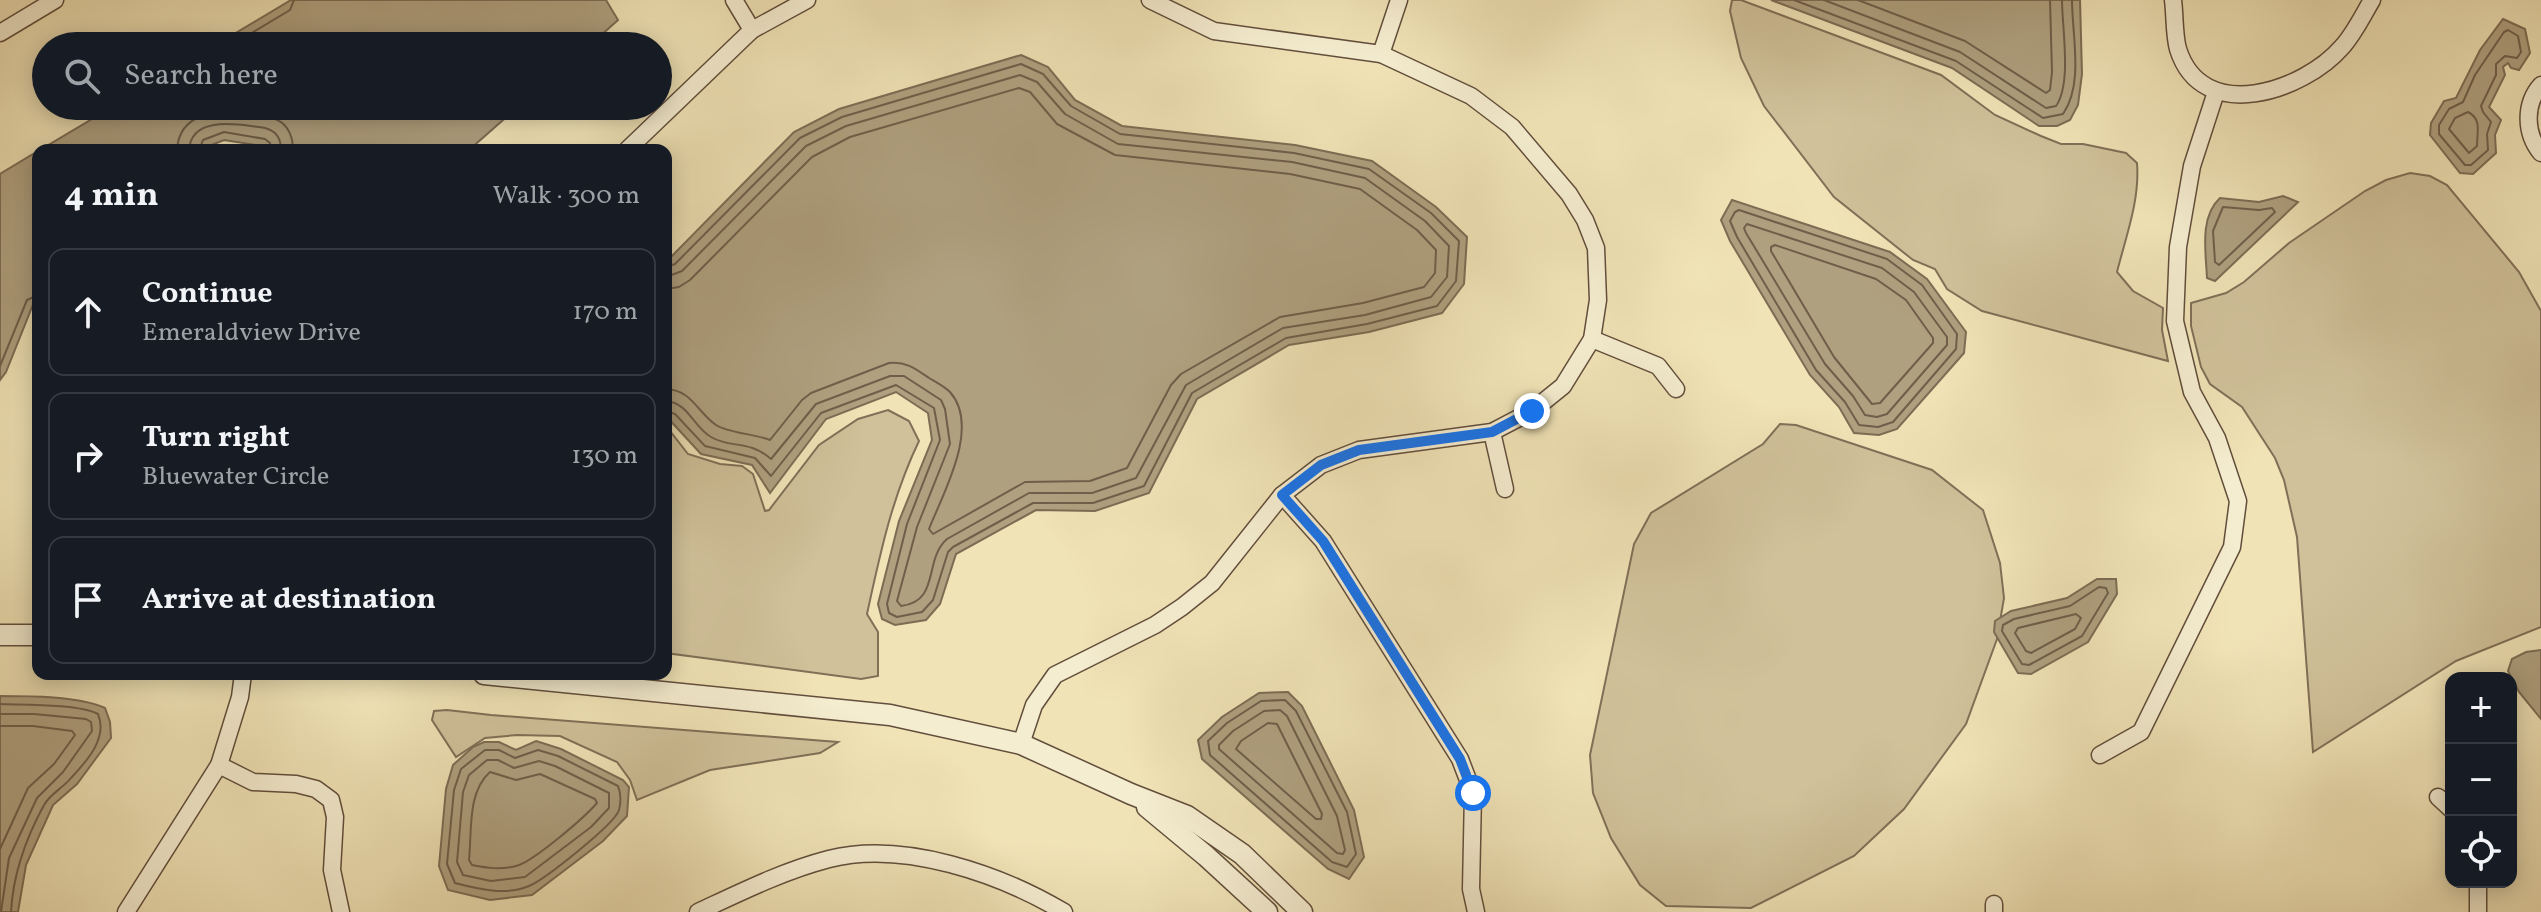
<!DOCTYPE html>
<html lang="en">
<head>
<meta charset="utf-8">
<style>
  body { margin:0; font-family:Vollkorn,serif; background:#20242c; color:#f1f3f6 }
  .controls { position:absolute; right:24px; bottom:24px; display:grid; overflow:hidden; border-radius:16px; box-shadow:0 4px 20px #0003 }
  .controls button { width:72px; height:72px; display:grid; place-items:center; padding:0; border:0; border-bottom:2px solid #363941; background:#171b24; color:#f1f3f6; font:40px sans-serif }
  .stop { position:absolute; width:24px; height:24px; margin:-18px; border:6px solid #1a73e8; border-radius:50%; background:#fff }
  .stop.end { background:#1a73e8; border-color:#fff; box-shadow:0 2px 8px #0008 }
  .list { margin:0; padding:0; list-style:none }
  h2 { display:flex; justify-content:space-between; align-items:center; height:104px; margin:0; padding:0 32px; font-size:34px }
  h2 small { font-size:26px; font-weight:400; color:#9ea1a6 }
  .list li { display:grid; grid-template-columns:52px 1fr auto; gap:24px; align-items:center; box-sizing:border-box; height:128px; margin:0 16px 16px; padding:0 16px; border:2px solid #363941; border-radius:16px }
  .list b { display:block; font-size:30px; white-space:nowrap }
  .list p { margin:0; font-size:26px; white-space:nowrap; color:#9ea1a6 }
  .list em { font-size:26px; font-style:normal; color:#9ea1a6 }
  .icon { flex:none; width:44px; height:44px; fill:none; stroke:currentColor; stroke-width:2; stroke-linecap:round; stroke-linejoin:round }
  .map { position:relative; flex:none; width:2541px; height:912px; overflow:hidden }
  .search { position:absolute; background:#171b24; box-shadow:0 4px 20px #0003; left:32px; top:32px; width:640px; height:88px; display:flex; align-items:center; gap:20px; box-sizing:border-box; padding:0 28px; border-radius:44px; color:#9ea1a6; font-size:30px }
  .panel { position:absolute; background:#171b24; box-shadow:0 4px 20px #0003; left:32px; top:144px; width:640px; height:536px; border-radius:16px }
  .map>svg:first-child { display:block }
  .green { fill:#d0c19a; stroke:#816f57; stroke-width:2 }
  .water { fill:#afa07f; stroke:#7d6c54; stroke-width:2 }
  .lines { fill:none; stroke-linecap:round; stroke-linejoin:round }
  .shore { stroke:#705e4a; stroke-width:2 }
  .minor-casing { stroke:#624e3c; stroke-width:19 }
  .tertiary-casing { stroke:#624e3c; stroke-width:23 }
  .minor { stroke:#f5edd0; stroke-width:16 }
  .tertiary { stroke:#f5edd0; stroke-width:20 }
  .route { stroke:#1a73e8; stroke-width:10 }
</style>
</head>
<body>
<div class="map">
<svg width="2541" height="912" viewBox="0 0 2541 912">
  <rect width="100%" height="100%" fill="#f0e3b6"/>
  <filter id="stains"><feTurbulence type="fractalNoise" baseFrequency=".0025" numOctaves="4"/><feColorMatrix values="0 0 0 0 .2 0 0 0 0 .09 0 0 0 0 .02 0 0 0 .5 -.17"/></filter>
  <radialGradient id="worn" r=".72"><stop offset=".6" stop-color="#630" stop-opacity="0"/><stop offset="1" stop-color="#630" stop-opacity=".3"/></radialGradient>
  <!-- green -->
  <g class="green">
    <path d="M1732,0H1741L1941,75L1995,115L2041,136L2061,144H2083L2126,153L2137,163C2140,200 2126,236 2117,272L2133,291L2163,308L2162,330L2168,361L1982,311L1947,289L1935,269L1913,260L1834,197L1764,106L1741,58L1730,11Z"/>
    <polygon points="2410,173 2430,176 2447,185 2519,272 2541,311 2541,627 2456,661 2313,752 2297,537 2284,480 2275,458 2242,407 2210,384 2201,367 2191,326 2191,303 2226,293 2244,282 2289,243 2365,191 2386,180"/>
    <path d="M888,410L909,421L919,441C892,497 880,554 867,614L878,632V676L861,679L666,653V426L688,454L720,464L742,466L753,474L765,511L769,510L819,445L858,419Z"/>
    <polygon points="1780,424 1796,425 1932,470 1983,510 2000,563 2004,598 1997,639 1966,724 1904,809 1854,856 1751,908 1666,906 1640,885 1611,838 1593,793 1590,755 1634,544 1651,513 1763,444"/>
    <polygon points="447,710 491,715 838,742 820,753 710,770 637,800 630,780 617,762 560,736 517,735 485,738 456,757 432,720 434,711"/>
  </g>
  <!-- water -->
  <g class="water">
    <polygon points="291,0 606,0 618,20 589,46 214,46"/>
    <polygon points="1771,0 2080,0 2082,74 2078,105 2070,120 2057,126 2039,126 1952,68"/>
    <polygon points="2503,19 2525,29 2530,53 2519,70 2511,68 2508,63 2503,67 2505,75 2489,107 2501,120 2495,135 2496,153 2473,174 2460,173 2430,135 2431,123 2444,101 2456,98 2480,50"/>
    <polygon points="1021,55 1048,67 1075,100 1122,126 1295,145 1372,161 1436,207 1467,237 1464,284 1442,313 1369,332 1289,345 1197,399 1149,493 1095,511 1036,510 956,554 940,604 926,620 895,625 882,619 878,604 899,521 932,440 928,413 896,392 826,419 770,493 752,465 701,454 666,416 666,262 794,132 839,109"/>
    <polygon points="114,106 519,106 469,150 288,150 224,140 199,150 40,150"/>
    <polygon points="38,151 38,292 6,372 0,380 0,174"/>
    <path d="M2283,196L2298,202L2215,281L2207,278C2206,253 2199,217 2220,198L2259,202Z"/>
    <polygon points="1732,200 1890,252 1927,279 1966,332 1964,353 1897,429 1879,435 1854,433 1839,407 1810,375 1730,241 1721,220"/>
    <polygon points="2097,579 2116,579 2117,594 2088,642 2031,674 2018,673 1994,632 1995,621 2011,611 2067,598"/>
    <polygon points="2541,650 2541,719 2519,692 2508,671 2512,659 2526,652"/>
    <polygon points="1288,692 1302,706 1354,810 1364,857 1349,879 1328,869 1202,759 1198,740 1222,717 1259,693"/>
    <path d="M0,696C29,696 79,696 105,708L110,722L111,738L77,784L53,805L26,865L18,912H0Z"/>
    <polygon points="536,741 561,749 623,780 629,787 627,816 603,841 532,895 490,900 448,890 439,866 446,789 453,765 473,747 484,742 499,742 516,750"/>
  </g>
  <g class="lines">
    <!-- shore -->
    <g class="shore">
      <path d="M1794,0L1956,61L2043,118L2063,114C2084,84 2072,35 2072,0"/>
      <path d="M1824,0L1960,52L2046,108L2056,106C2072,83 2062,28 2062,0"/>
      <polyline points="1858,0 1965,41 2046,93 2050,90 2052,72 2050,0"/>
      <polygon points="2508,30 2518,36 2521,52 2517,58 2505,56 2496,64 2496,75 2481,106 2483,112 2491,122 2487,134 2488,150 2471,165 2465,165 2439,134 2439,125 2449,109 2463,102 2475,75 2504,32"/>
      <polyline points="230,46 290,10 294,0"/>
      <path d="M2468,112C2482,119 2477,132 2477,146L2469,153L2449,129L2455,118Z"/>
      <path d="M177,150C179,111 221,109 251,114C261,116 272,116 281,122C290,129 293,139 293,150"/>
      <path d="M189,150C191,119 229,123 251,126C259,127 268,127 275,133C280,138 281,143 281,150"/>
      <polyline points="199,150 203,140 224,132 265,139 270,143 271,150"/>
      <polygon points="2223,207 2259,210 2272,208 2275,212 2219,265 2215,262 2213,231"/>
      <polygon points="1739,210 1887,259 1922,285 1957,334 1956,349 1893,422 1878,427 1859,425 1845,402 1816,370 1737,237 1730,221 1735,212"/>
      <polygon points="1747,224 1882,268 1914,292 1947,337 1947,345 1887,414 1877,417 1865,415 1853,396 1825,364 1746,233 1744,228"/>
      <polygon points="1775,245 1876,279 1906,300 1933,338 1933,343 1880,403 1872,404 1834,357 1771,251 1771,247"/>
      <polyline points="666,267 675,264 800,138 842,117 1021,64 1043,74 1071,106 1120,134 1294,153 1369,169 1431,213 1459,241 1456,281 1437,306 1367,324 1286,338 1192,393 1144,486 1093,503 1033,503 953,547 948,552 933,600 922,612 897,617 889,613 887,604 907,524 940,440 934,408 896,385 821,413 771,476 755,458 705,446 675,414 666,411"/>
      <path d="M666,277L682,271L806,146L846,126L1020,75L1037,82L1065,114L1118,144L1292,162L1365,178L1425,221L1449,246L1447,277L1431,297L1365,315L1283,328L1186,385L1136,478L1092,493H1029L947,539C923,560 941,601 901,606L897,601L917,527L950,444L945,409L941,400L904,376H890L816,404L771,459C748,439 731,449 711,437C693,427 689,403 666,401"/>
      <path d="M666,289L679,287L690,280L812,157L850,137L1019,88L1030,92L1057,124L1115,155L1290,174L1360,189L1417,230L1436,250L1435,273L1424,287L1363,303L1280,317L1181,374L1171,385L1127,468L1090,481L1025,482L933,534L929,529C943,493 981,427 950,392C944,386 936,382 929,378C916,369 906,361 889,363L811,393L802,400L770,440C755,434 728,433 716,425C697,412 692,390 666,389"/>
      <polyline points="0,366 27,300 38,295"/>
      <polygon points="2099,587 2106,588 2108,593 2082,636 2029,665 2022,664 2002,631 2003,625 2014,619 2070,606"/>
      <polygon points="2076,614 2081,618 2075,629 2031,653 2026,651 2015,633 2018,628"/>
      <polygon points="1261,701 1285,700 1296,711 1347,812 1356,854 1347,867 1332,862 1210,755 1208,741 1227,723"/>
      <path d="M0,704C24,705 78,704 98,714C108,738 87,761 71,778C63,788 50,794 44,805C26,838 13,874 11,912"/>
      <polygon points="1264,711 1280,710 1287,716 1337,816 1345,850 1343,854 1337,853 1219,749 1219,745 1233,731"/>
      <polyline points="0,714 34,714 86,719 91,722 92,731 63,772 37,798 9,858 1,912"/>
      <polygon points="1268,723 1277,724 1322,814 1321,819 1316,819 1236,749 1241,741"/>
      <polyline points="0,726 33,726 72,731 75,735 54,764 28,788 0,849"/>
      <path d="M485,750H499L515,758L538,750L558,756L618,786C621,793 621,803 619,810C615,824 544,880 529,886C506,896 478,889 455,883L447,864L454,790L461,769Z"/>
      <polygon points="487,760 498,760 514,768 539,761 555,766 609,793 609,808 591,827 525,877 491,881 463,875 457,862 463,792 469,775"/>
      <path d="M490,772L516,780L540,774L595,799L597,803C585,817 533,862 516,866C501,870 487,868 472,865L469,860C472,832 467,792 490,772Z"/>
    </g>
    <!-- minor casing -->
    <g class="minor-casing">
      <g id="minor">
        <polyline points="734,0 752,30"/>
        <path d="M2173,0C2175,15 2174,35 2178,49C2202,126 2304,91 2342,47C2354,34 2363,15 2372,0"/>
        <polyline points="0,33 55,0"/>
        <polyline points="1381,54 1399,0"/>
        <path d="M2541,85C2524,104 2525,134 2541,153"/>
        <polyline points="627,150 752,30 807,0"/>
        <polyline points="1592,339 1658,366 1676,389"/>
        <polyline points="1492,432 1505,489"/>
        <polyline points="1282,495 1323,541 1460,759 1473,793 1471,889 1476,912"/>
        <polyline points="1021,744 1034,705 1055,675 1155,625 1182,607 1212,583 1282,495 1321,465 1359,450 1492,432 1532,411 1563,386 1592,339 1598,300 1596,248 1585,220 1569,194 1512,127 1471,96 1381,54 1214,31 1150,0"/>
        <polyline points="2100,755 2141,732 2232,547 2238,501 2217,438 2192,392 2175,321 2178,247 2192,166 2216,92"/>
        <polyline points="219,765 253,782 296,784 316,789 331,800 335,817 332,870 341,912"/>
        <polyline points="2438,797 2451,809"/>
        <polyline points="2478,882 2478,912"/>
        <polyline points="126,912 219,765 240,697 243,674"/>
        <path d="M698,912C741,892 783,871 829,859C903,840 1000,874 1064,912"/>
        <polyline points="1994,912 1994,904"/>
      </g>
    </g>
    <!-- tertiary casing -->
    <g class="tertiary-casing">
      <g id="tertiary">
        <polyline points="0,635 38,635"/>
        <polyline points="484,674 890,715 1021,744 1131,794 1187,816 1242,854 1302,912"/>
        <polyline points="1147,807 1206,856 1267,912"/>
      </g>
    </g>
    <!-- minor -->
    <use href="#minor" class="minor"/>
    <!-- tertiary -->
    <use href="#tertiary" class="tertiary"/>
  </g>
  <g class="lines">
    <!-- route -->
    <polyline class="route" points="1473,793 1460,759 1323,541 1282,495 1321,465 1359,450 1492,432 1532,411"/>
  </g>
  <rect width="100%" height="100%" filter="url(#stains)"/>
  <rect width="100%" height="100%" fill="url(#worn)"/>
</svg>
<div class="controls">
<button>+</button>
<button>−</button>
<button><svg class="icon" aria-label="locate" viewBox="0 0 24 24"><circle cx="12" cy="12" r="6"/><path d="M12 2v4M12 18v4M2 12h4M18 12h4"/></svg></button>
</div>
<div class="stop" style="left:1473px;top:793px"></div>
<div class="stop end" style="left:1532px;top:411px"></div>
<div class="search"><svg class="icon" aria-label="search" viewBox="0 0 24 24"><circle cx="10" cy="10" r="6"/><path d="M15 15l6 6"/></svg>Search here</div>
<section class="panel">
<h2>4 min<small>Walk · 300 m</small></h2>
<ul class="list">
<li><svg class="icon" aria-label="ahead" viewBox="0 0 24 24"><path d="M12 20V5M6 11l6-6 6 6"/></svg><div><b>Continue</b><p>Emeraldview Drive</p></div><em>170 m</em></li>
<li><svg class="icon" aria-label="right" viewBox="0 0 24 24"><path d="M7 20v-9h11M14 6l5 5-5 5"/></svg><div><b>Turn right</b><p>Bluewater Circle</p></div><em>130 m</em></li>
<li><svg class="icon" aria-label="arrive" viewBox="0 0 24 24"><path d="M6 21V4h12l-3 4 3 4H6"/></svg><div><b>Arrive at destination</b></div></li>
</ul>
</section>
</div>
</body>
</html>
